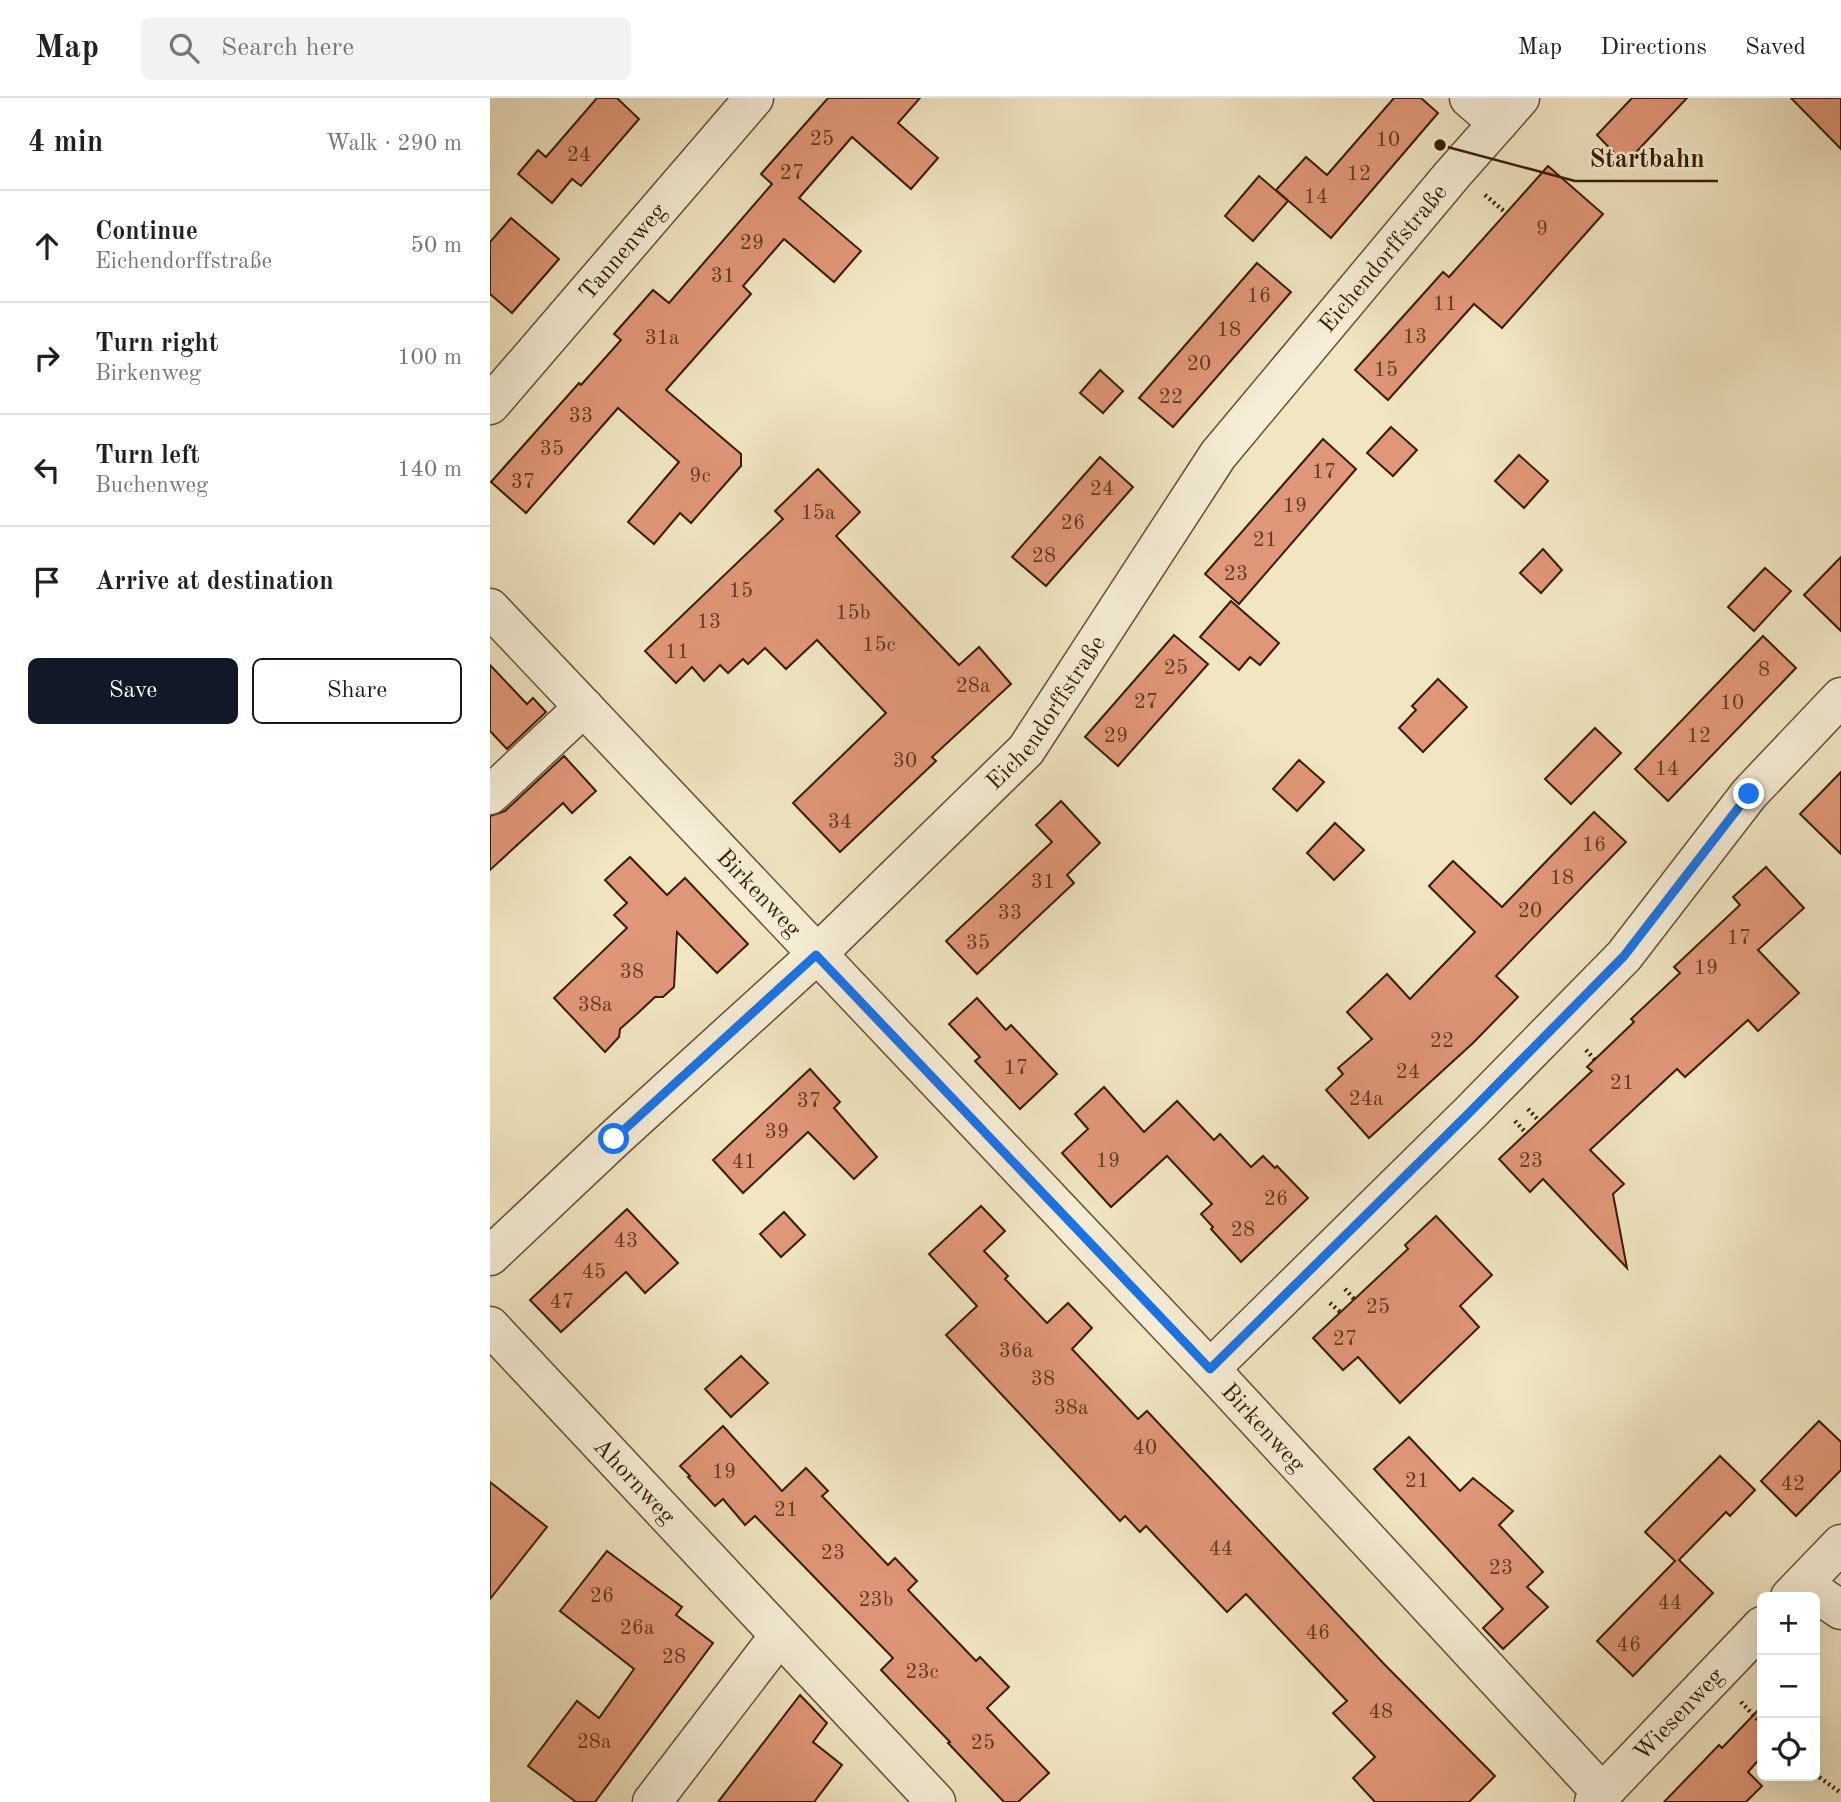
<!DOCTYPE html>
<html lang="en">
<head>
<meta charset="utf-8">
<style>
  body { margin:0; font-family:"Old Standard TT",serif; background:#f2f2f2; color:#202124 }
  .controls { position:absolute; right:21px; bottom:21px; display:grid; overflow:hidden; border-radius:10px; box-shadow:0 7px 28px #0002 }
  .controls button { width:63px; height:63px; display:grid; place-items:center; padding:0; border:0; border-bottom:2px solid #e0e0e0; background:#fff; color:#202124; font:35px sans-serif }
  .stop { position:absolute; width:21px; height:21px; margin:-16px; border:5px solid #1a73e8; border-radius:50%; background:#fff }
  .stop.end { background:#1a73e8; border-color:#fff; box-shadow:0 2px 7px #0008 }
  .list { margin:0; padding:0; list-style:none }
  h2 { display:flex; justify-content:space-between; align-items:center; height:91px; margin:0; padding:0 28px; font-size:30px }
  h2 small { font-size:23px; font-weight:400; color:#757577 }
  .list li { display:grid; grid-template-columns:46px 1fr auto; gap:21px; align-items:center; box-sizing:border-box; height:112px; padding:0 28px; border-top:2px solid #e0e0e0 }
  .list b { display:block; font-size:26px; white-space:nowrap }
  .list p { margin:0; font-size:23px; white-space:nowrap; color:#757577 }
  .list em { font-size:23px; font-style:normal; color:#757577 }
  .actions { display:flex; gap:14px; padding:21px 28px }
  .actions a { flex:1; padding:16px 0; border:2px solid #111827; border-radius:10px; text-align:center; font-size:24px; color:#111827 }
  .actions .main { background:#111827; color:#fff }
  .icon { flex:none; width:38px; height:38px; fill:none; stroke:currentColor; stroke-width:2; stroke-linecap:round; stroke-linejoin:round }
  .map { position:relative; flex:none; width:1351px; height:1704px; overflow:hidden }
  header { display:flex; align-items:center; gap:42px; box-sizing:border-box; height:98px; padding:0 35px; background:#fff; border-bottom:2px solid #e0e0e0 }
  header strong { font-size:33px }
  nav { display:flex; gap:38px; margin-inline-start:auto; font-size:24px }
  .search { width:490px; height:63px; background:#f2f2f2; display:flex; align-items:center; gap:18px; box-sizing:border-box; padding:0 24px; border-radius:10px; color:#757577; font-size:26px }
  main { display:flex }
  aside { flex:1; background:#fff }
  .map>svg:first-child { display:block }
  .building { fill:#e09678; stroke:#371d03; stroke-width:2 }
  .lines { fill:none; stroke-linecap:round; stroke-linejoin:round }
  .minor-casing { stroke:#664f33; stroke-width:41 }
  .path { stroke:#371d03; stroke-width:4.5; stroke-dasharray:2 3.5; stroke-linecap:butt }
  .minor { stroke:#f6eed7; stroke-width:38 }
  .route { stroke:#1a73e8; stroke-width:9 }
  .labels { text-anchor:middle; stroke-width:5; stroke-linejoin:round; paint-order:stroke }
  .number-label { font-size:21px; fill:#613b20 }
  .street-label { font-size:24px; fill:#371d03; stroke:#f6eed7 }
  .leader { fill:none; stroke:#371d03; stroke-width:2.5 }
  .callout-dot { fill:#371d03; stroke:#f6eed7; stroke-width:2.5 }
  .callout-label { font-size:26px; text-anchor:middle; font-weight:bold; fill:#371d03; stroke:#f6eed7; stroke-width:5; stroke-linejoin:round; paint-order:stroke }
</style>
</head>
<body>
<header>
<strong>Map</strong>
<div class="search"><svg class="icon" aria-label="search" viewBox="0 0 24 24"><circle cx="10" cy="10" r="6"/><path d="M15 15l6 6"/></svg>Search here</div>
<nav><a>Map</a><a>Directions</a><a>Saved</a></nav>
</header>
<main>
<aside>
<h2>4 min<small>Walk · 290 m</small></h2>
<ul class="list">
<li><svg class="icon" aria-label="ahead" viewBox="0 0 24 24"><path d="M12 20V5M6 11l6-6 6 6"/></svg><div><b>Continue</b><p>Eichendorffstraße</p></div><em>50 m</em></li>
<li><svg class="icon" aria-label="right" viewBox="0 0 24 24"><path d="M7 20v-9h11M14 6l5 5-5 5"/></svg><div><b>Turn right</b><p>Birkenweg</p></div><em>100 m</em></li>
<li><svg class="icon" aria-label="left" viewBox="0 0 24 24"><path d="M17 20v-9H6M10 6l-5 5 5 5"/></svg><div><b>Turn left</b><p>Buchenweg</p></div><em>140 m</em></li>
<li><svg class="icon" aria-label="arrive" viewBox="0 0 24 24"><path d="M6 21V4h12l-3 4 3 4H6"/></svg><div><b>Arrive at destination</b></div></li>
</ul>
<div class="actions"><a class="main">Save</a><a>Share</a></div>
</aside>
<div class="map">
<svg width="1351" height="1704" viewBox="0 0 1351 1704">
  <rect width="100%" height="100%" fill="#f1e5c2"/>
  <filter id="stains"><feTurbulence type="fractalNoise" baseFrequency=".00286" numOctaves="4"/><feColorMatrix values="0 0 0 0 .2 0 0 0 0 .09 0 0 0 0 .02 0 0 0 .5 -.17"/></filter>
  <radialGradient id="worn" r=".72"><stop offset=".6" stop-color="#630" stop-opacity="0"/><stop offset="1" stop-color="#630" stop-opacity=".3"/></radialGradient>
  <!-- building -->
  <g class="building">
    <polygon points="107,0 127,0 149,21 91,88 82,81 62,105 28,76 48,52 56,59"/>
    <polygon points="338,0 430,0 408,25 448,60 421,91 362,39 309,100 371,153 344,184 294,141 253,188 261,196 176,292 251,356 251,368 201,425 190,415 164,446 138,424 189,364 128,310 36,415 1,384 89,285 91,287 131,242 124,236 163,192 179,205 282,86 271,76"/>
    <polygon points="904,0 931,0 948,15 841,140 786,92 816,59 837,77"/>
    <polygon points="1142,0 1197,0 1135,66 1107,37"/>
    <polygon points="1301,0 1351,0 1351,51"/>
    <polygon points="1058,68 1113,116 1012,230 984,206 898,302 865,272 953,174 959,179"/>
    <polygon points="769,78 798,103 763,143 735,118"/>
    <polygon points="21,120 69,161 22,215 0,196 0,144"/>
    <polygon points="767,165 801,194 683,329 649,300"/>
    <polygon points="610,272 633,293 613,315 590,295"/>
    <polygon points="901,329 927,352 903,378 877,355"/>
    <polygon points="833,341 866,371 749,506 715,476"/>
    <polygon points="1029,357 1058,383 1034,410 1005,383"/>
    <polygon points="610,359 643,389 556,488 522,459"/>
    <polygon points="328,371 370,414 346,438 469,567 489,549 521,586 442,659 446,663 350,754 303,705 396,615 327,542 296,571 275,550 258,566 253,561 238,575 230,567 214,583 202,569 186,585 155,553 293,421 285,413"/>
    <polygon points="1053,451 1072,472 1051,495 1030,475"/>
    <polygon points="1351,459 1351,533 1314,497"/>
    <polygon points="1275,470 1301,493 1264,533 1238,509"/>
    <polygon points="741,503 789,545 770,567 760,559 749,572 710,539"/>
    <polygon points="684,537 718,566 628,668 595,639"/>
    <polygon points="1273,538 1306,570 1178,703 1145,671"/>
    <polygon points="0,567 37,606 43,600 56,614 17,651 0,633"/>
    <polygon points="948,581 977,609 933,654 909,630 926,612 922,608"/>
    <polygon points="1105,630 1131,655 1081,706 1055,681"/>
    <polygon points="74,658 106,693 82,715 73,705 0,772 0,718 15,713"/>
    <polygon points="809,662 834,684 807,713 783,691"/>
    <polygon points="1351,674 1351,756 1310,716"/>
    <polygon points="571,703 610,745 577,777 584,785 487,876 456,843 562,744 546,727"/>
    <polygon points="1104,714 1136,744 1006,878 1028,899 983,945 879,1040 836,992 853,976 848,970 882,941 857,914 897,876 920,901 985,834 939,788 963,763 1012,809"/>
    <polygon points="845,725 874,752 844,782 817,755"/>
    <polygon points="140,759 177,797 195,780 258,846 227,875 187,834 184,889 173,899 165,899 148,915 130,931 129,939 115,954 64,900 137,830 124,817 137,805 115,782"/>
    <polygon points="1276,769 1314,810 1268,852 1309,895 1268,933 1258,922 1195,979 1187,971 1100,1052 1134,1086 1123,1096 1137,1170 1053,1081 1040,1094 1009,1061 1102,973 1097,969 1144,924 1141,921 1190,875 1184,869 1250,807 1243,799"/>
    <polygon points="487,900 516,932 521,927 567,976 530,1011 485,963 490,959 459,926"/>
    <polygon points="320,971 350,1004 344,1010 387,1059 364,1081 318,1034 253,1095 223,1062"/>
    <polygon points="614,989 654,1034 687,1003 724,1042 730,1036 761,1069 773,1058 785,1070 787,1068 818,1100 751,1164 721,1131 723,1129 711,1116 722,1106 677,1058 621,1109 572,1055 598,1031 585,1016"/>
    <polygon points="491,1108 515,1133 494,1153 518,1178 515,1181 557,1225 578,1205 602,1230 582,1251 648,1321 657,1313 895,1567 1005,1678 979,1704 885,1704 863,1680 885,1659 843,1615 857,1603 756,1496 737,1514 656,1428 650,1434 635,1418 630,1423 456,1237 487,1208 439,1156"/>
    <polygon points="137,1111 188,1165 155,1195 136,1174 71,1234 40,1202"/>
    <polygon points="294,1114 315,1137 291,1159 270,1136"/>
    <polygon points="946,1118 1002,1177 970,1208 989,1229 910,1305 868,1259 853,1272 823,1240 918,1151 915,1147"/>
    <polygon points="251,1258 278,1285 241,1319 215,1291"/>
    <polygon points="1329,1323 1351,1344 1351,1372 1306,1418 1271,1383"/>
    <polygon points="233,1328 292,1393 316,1370 338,1393 332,1398 398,1467 405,1460 427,1483 418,1492 486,1563 490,1559 519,1589 497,1610 559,1675 528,1704 514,1704 458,1645 460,1644 391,1572 403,1560 265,1418 255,1427 233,1401 225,1408 198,1379 200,1378 190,1368"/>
    <polygon points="919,1339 970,1393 983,1380 1023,1413 1009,1427 1053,1474 1037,1489 1058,1509 1013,1551 993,1530 1013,1511 884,1371"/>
    <polygon points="1230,1358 1265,1392 1240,1418 1236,1414 1189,1462 1223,1495 1143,1578 1107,1543 1185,1463 1155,1434"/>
    <polygon points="0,1384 57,1429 0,1501"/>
    <polygon points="117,1453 192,1509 186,1517 223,1545 105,1704 86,1704 38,1668 87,1603 109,1620 144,1571 70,1513"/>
    <polygon points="310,1597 337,1625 323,1644 352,1667 324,1704 228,1704"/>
    <polygon points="1272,1608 1272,1658 1258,1674 1272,1688 1256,1704 1174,1704 1229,1647 1232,1650"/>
  </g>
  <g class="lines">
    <!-- minor casing -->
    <g class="minor-casing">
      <g id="minor">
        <polyline points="979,0 1008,25"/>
        <path id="s1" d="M0,307L264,0"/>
        <path id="s2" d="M0,510L720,1271L1112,1695"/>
        <polyline points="0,697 94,609"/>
        <path id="s3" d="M0,1158L124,1041L326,857L536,652L728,357L962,77L1030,0"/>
        <path id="s4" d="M0,1228L446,1704"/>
        <polyline points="720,1271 980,1015 1134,858 1259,696 1351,599"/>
        <polyline points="1313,1486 1351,1512"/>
        <polyline points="1300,1499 1351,1446"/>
        <polyline points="162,1704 289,1538"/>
        <path id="s5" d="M1104,1704L1272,1528"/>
      </g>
    </g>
    <!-- path -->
    <g class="path">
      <polyline points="995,97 1016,115"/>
      <polyline points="1096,952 1105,962"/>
      <polyline points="1038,1011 1049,1023"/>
      <polyline points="1025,1023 1036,1035"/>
      <polyline points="855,1191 864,1201"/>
      <polyline points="840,1205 850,1214"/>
      <polyline points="1251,1604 1272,1626"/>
      <polyline points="1325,1650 1325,1649"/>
      <polyline points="1325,1676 1351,1695"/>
    </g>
    <!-- minor -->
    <use href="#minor" class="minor"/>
  </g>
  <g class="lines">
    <!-- route -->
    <polyline class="route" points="124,1041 326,857 720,1271 979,1015 1134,858 1259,696"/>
  </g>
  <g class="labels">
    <!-- number labels -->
    <g class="number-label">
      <text x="332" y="47">25</text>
      <text x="898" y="48">10</text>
      <text x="89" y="63">24</text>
      <text x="302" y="81">27</text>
      <text x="869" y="82">12</text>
      <text x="826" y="105">14</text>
      <text x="1052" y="137">9</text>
      <text x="262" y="151">29</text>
      <text x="233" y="184">31</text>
      <text x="769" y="204">16</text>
      <text x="955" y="212">11</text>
      <text x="739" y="238">18</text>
      <text x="925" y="245">13</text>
      <text x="172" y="246">31a</text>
      <text x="709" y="272">20</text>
      <text x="896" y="278">15</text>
      <text x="681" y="305">22</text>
      <text x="91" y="324">33</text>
      <text x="62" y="357">35</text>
      <text x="834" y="380">17</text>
      <text x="210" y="384">9c</text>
      <text x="33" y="390">37</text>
      <text x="612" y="397">24</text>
      <text x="805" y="414">19</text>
      <text x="328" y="421">15a</text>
      <text x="583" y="431">26</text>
      <text x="775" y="448">21</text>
      <text x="554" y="464">28</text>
      <text x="746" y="482">23</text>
      <text x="251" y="499">15</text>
      <text x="363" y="521">15b</text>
      <text x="219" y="530">13</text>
      <text x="389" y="553">15c</text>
      <text x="187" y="560">11</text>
      <text x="686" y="576">25</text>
      <text x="1274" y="578">8</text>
      <text x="483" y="594">28a</text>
      <text x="656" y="610">27</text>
      <text x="1242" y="611">10</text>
      <text x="626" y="644">29</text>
      <text x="1209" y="644">12</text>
      <text x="415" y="669">30</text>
      <text x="1177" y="677">14</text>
      <text x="350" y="730">34</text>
      <text x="1104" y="753">16</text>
      <text x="1072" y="786">18</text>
      <text x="553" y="790">31</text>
      <text x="1040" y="819">20</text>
      <text x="520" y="821">33</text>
      <text x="1249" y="846">17</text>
      <text x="488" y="851">35</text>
      <text x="1216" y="876">19</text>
      <text x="142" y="880">38</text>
      <text x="105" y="913">38a</text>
      <text x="952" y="949">22</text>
      <text x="526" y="976">17</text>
      <text x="918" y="980">24</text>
      <text x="1132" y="991">21</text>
      <text x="876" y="1007">24a</text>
      <text x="319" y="1009">37</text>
      <text x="287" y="1040">39</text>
      <text x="618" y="1069">19</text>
      <text x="1041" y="1069">23</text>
      <text x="254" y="1070">41</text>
      <text x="786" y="1107">26</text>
      <text x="753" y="1138">28</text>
      <text x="136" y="1149">43</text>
      <text x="104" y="1180">45</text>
      <text x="72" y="1210">47</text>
      <text x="888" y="1215">25</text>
      <text x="855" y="1247">27</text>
      <text x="526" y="1259">36a</text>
      <text x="553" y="1287">38</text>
      <text x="581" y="1316">38a</text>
      <text x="655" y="1356">40</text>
      <text x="234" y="1380">19</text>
      <text x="927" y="1389">21</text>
      <text x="1303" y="1392">42</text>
      <text x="296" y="1418">21</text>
      <text x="731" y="1457">44</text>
      <text x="343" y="1461">23</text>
      <text x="1011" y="1476">23</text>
      <text x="112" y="1504">26</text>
      <text x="386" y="1508">23b</text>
      <text x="1180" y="1511">44</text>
      <text x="147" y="1536">26a</text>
      <text x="828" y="1541">46</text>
      <text x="1139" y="1553">46</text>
      <text x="184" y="1565">28</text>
      <text x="432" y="1580">23c</text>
      <text x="891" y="1620">48</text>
      <text x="104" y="1650">28a</text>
      <text x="493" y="1651">25</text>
    </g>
    <!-- street labels -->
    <g class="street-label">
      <text dy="8" stroke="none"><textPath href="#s1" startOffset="203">Tannenweg</textPath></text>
      <text dy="8" stroke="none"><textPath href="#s3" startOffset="1346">Eichendorffstraße</textPath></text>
      <text dy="8" stroke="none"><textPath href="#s3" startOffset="779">Eichendorffstraße</textPath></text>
      <text dy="8" stroke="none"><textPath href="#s2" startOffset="392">Birkenweg</textPath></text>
      <text dy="8" stroke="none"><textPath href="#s2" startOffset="1127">Birkenweg</textPath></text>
      <text dy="8" stroke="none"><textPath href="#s4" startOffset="212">Ahornweg</textPath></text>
      <text dy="8" stroke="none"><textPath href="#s5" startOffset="122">Wiesenweg</textPath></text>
    </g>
  </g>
  <!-- callouts -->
  <path class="leader" d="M950 47L1085 83H1228"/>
  <circle class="callout-dot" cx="950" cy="47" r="7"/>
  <g class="callout-label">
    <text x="1157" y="69">Startbahn</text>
  </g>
  <rect width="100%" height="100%" filter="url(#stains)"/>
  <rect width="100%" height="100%" fill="url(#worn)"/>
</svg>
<div class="controls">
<button>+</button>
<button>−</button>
<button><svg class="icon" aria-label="locate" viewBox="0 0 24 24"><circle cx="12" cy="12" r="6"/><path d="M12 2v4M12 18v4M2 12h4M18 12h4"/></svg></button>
</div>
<div class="stop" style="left:124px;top:1041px"></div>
<div class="stop end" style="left:1259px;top:696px"></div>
</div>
</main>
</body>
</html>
